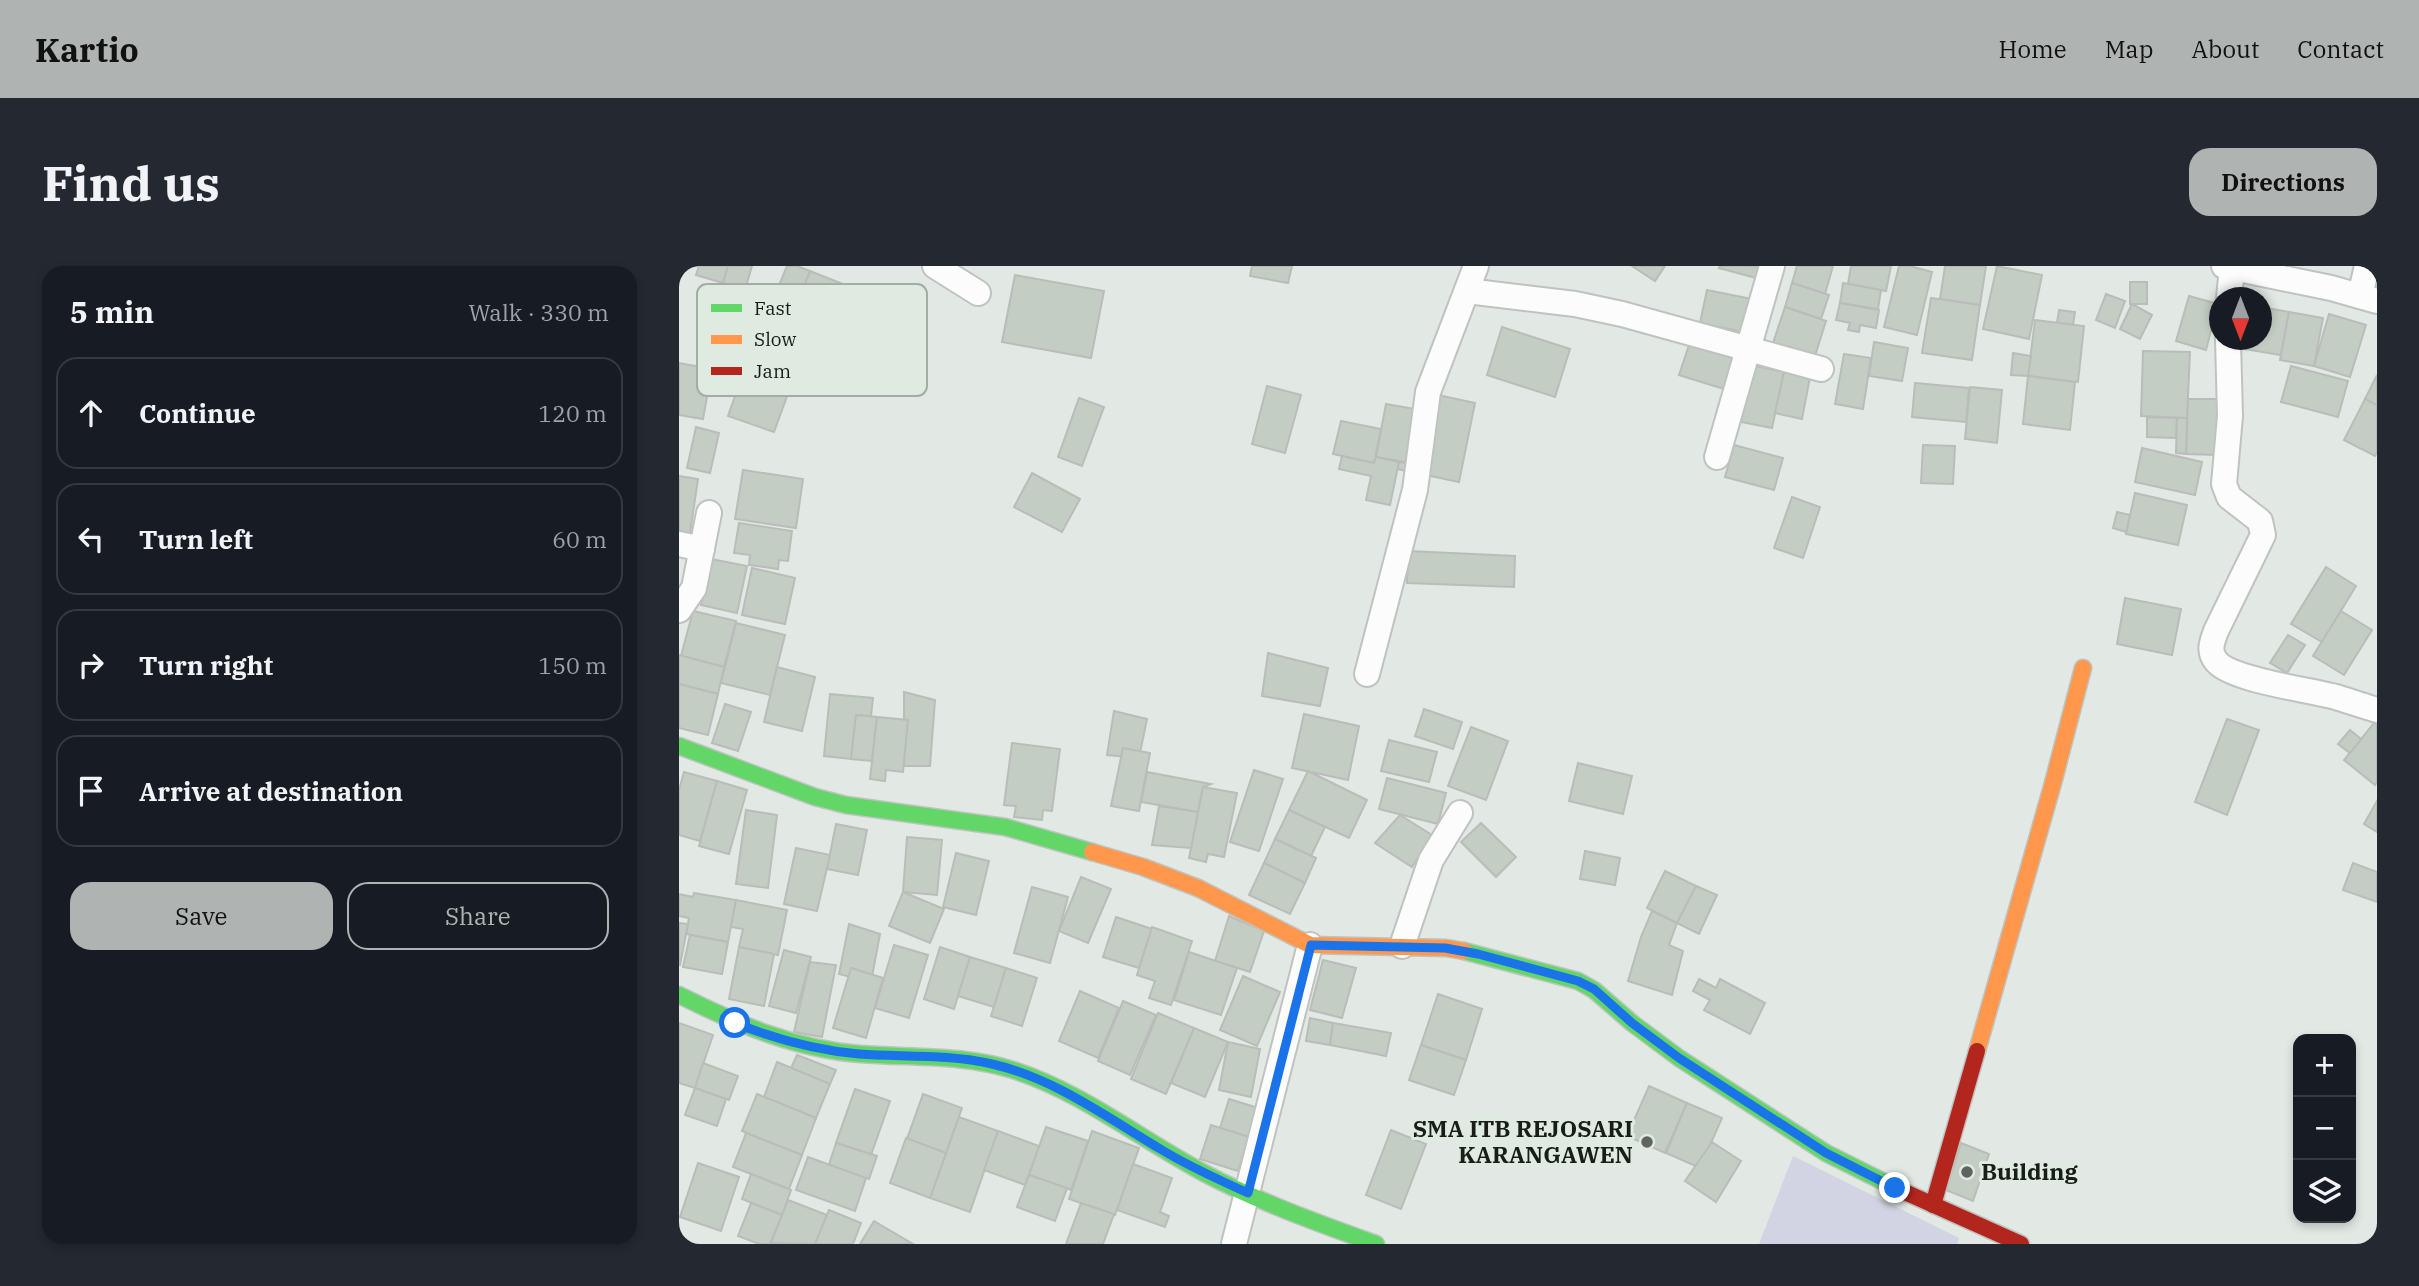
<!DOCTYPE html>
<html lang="en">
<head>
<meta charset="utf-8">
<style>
  body { margin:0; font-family:"IBM Plex Serif",serif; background:#242831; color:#f1f3f6 }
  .controls { position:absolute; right:21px; bottom:21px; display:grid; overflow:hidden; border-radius:14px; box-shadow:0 4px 10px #0003 }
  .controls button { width:63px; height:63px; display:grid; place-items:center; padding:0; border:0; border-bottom:2px solid #363941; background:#171b24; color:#f1f3f6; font:35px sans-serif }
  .compass { position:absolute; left:1530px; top:21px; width:63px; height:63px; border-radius:50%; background:#171b24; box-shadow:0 4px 10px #0003; rotate:180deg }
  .stop { position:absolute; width:21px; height:21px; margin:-16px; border:5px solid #1a73e8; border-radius:50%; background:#fff }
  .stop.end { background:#1a73e8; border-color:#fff; box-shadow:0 2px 7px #0008 }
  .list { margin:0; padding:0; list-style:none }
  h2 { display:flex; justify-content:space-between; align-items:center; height:91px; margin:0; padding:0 28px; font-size:30px }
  h2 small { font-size:23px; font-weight:400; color:#9ea1a6 }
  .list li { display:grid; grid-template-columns:46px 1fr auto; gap:21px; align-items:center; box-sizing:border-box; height:112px; margin:0 14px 14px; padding:0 14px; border:2px solid #363941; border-radius:21px }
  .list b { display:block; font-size:26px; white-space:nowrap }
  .list em { font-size:23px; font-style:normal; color:#9ea1a6 }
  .actions { display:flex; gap:14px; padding:21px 28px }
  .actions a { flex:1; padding:16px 0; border:2px solid #afb3b2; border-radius:21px; text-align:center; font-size:24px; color:#afb3b2 }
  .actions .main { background:#afb3b2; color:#111 }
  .icon { flex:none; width:38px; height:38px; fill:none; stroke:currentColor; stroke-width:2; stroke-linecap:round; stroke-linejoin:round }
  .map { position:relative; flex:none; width:1698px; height:978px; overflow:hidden; border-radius:21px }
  header { display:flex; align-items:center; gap:42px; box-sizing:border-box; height:98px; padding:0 35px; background:#afb3b2; color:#111 }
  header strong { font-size:33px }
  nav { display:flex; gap:38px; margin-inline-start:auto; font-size:24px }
  .intro { display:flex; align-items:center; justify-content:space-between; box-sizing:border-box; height:168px; padding:0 42px }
  h1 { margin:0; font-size:49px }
  .button { padding:18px 32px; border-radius:21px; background:#afb3b2; color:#111; font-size:24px; font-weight:700 }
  main { display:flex; gap:42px; padding:0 42px }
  aside { flex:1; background:#171b24; border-radius:21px; box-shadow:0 4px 10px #0003 }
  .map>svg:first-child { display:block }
  .green { fill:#d2d4e3 }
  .building { fill:#c3cdc4; stroke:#b9bdb9; stroke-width:2 }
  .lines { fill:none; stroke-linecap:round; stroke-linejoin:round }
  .street-casing { stroke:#bfc3c0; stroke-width:28 }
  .fast-casing { stroke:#bfc3c0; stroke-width:19 }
  .slow-casing { stroke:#bfc3c0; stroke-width:19 }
  .jam-casing { stroke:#bfc3c0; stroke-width:19 }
  .street { stroke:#fbfcfb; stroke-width:24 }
  .fast { stroke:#63d668; stroke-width:16 }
  .slow { stroke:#ff974d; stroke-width:16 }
  .jam { stroke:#b3261e; stroke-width:16 }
  .route { stroke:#1a73e8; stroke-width:9 }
  .poi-dot { fill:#5f6460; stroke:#dfebe1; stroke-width:2.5 }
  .labels { text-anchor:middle; stroke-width:6; stroke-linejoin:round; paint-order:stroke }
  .poi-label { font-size:23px; font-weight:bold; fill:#191d1a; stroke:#dfebe1; text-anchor:end }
  .key { fill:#dfebe1; stroke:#a4ada5; stroke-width:2 }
  .key-label { font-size:19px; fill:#191d1a }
</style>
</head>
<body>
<header>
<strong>Kartio</strong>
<nav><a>Home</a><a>Map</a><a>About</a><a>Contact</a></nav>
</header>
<div class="intro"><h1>Find us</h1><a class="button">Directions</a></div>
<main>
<aside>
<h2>5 min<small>Walk · 330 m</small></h2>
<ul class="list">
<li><svg class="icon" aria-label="ahead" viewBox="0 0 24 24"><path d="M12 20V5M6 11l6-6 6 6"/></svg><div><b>Continue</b></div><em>120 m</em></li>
<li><svg class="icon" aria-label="left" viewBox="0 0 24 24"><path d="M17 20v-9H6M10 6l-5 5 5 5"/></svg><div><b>Turn left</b></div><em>60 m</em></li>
<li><svg class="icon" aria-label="right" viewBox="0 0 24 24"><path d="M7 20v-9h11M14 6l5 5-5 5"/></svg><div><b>Turn right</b></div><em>150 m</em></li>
<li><svg class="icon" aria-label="arrive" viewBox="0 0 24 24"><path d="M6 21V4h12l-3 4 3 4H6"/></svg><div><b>Arrive at destination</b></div></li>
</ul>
<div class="actions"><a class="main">Save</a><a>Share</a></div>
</aside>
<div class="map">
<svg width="1698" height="978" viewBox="0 0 1698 978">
  <rect width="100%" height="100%" fill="#e2e8e3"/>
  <!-- green -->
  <polygon class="green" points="1114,890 1280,972 1278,978 1080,978"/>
  <!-- building -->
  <g class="building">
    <polygon points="20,0 49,0 44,17 17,9"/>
    <polygon points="49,0 73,0 66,24 44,17"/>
    <polygon points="108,0 118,0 131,5 113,50 91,41"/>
    <polygon points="573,0 613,0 609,17 571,10"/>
    <polygon points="953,0 986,0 976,15"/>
    <polygon points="1041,0 1080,0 1077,12 1040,2"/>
    <polygon points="1118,0 1154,0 1146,28 1113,17"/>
    <polygon points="1172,0 1212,0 1207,25 1169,18"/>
    <polygon points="1220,0 1231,0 1253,6 1238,69 1205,61"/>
    <polygon points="1266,0 1307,0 1301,39 1261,33"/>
    <polygon points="1318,0 1363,9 1350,73 1304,63"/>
    <polygon points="131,5 174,22 156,67 113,50"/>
    <polygon points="336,9 425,25 412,92 323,76"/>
    <rect x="1451" y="16" width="17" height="22"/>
    <polygon points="1113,17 1150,29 1142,53 1106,41"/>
    <polygon points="1164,17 1202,24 1199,43 1161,37"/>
    <polygon points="1028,24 1073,33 1065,66 1021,57"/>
    <polygon points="1427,28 1446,35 1436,62 1417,54"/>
    <polygon points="1510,30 1539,38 1527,84 1497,75"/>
    <polygon points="1252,32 1301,39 1293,94 1243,87"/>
    <polygon points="1161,37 1200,44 1197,62 1181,59 1180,66 1169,64 1171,57 1157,54"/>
    <polygon points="1453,38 1473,49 1461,73 1441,63"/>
    <polygon points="1106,41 1147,55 1136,90 1094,77"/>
    <polygon points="1582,41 1610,46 1602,89 1559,82 1560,74 1582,74"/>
    <polygon points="1380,44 1396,46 1394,59 1378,57"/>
    <polygon points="1610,46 1644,52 1635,100 1601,94"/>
    <polygon points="1650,48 1687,59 1671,111 1635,100"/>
    <polygon points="1356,54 1405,60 1399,116 1349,110"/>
    <polygon points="823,61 891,83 876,131 808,109"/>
    <polygon points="1011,76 1057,91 1048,124 1000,109"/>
    <polygon points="1195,76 1229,82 1223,115 1190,110"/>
    <polygon points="1464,85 1511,86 1508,152 1462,150"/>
    <polygon points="1334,87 1352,90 1349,110 1332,109"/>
    <polygon points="1165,88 1192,92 1184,143 1156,138"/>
    <polygon points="0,97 33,103 24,153 0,149"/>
    <polygon points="1076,100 1105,106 1093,162 1062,156 1069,120"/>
    <polygon points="1612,100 1669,115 1659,151 1602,136"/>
    <polygon points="65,105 111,122 95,166 49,150"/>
    <polygon points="1105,106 1131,111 1123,153 1096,147"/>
    <polygon points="1698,109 1698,139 1686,133"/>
    <polygon points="1349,110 1396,116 1391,164 1344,158"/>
    <polygon points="1236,117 1290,122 1287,156 1233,151"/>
    <polygon points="588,120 622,129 606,187 573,178"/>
    <polygon points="1291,121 1323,124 1318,177 1286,173"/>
    <polygon points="759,129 796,137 780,216 718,203 720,196 743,199"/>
    <polygon points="400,132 425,141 403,200 379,191"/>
    <polygon points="1509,133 1541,133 1538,189 1507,188"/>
    <polygon points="1686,133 1698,139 1698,186 1696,190 1665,174"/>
    <polygon points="707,138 753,146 743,199 697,191"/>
    <polygon points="1468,151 1498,152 1497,172 1468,171"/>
    <polygon points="1498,152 1508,152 1507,188 1497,187"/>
    <polygon points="662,155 702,163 695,197 654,188"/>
    <polygon points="17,161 40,167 31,207 8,202"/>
    <polygon points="1055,179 1104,192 1095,224 1046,211"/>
    <polygon points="1244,179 1276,180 1274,218 1242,217"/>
    <polygon points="1463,182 1523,196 1516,229 1456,216"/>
    <polygon points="663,190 695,197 697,191 720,196 711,239 687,234 692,210 660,203"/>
    <polygon points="64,204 124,213 117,262 56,253"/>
    <polygon points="353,207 401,233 383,266 335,241"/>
    <polygon points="0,210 19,213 11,267 0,265"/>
    <polygon points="1456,227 1508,239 1499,279 1447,268"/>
    <polygon points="1113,231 1141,241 1124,292 1095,282"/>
    <polygon points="1438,246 1451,249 1447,266 1434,262"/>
    <polygon points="60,257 113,265 109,295 100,294 99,303 70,299 71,289 55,287"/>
    <polygon points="729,285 836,290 835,321 728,317"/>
    <polygon points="32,293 68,300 58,347 22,339"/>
    <polygon points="1647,301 1677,320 1643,376 1612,358"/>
    <polygon points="73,302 116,312 106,358 63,349"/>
    <polygon points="1446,332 1502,343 1493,389 1438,378"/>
    <polygon points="14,345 57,355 45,401 2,390"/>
    <polygon points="1662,345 1693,364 1665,409 1634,390"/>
    <polygon points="57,357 106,369 91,429 42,417"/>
    <polygon points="1609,369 1626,379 1608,407 1591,397"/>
    <polygon points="589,387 649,402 641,440 583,430"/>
    <polygon points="0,389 45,401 39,428 0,418"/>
    <polygon points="98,401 136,411 123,465 85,456"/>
    <polygon points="0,418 39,428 29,469 0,462"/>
    <polygon points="225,426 256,434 251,500 225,500"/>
    <polygon points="151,428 194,432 192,450 177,449 172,493 145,490"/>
    <polygon points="46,438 72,446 59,485 33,477"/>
    <polygon points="745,443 783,456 774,483 736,470"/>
    <polygon points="435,445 468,453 460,492 428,489"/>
    <polygon points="625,448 680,460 669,514 613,502"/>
    <polygon points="177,449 198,451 193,495 172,493"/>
    <polygon points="198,451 229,454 224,506 207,504 206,515 191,513"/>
    <polygon points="1548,453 1580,464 1548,549 1516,536"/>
    <polygon points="1695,457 1698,459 1698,516 1696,519 1665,494"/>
    <polygon points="792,461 829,475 807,534 769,520"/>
    <polygon points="1671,464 1682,473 1671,487 1659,478"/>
    <polygon points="710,474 758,486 750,516 702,505"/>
    <polygon points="333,477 381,483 373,545 364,544 363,554 335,551 337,540 325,539"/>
    <polygon points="444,482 471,487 460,545 432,540"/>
    <polygon points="899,497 953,510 944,548 890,535"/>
    <polygon points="575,504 604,513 580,585 551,576"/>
    <polygon points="629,505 688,534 670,572 610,544"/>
    <polygon points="5,506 38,515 21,575 0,569 0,524"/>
    <polygon points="468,506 532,518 524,521 519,546 462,536"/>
    <polygon points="708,512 767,527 759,558 700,543"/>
    <polygon points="38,515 68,524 50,588 20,580"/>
    <polygon points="524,521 558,527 545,591 529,588 527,596 510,592"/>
    <polygon points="1698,535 1698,566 1685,558"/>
    <polygon points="480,540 519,546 512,582 473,579"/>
    <polygon points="67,544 98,549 89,622 57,618"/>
    <polygon points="610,544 646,561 632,590 596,573"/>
    <polygon points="721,549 753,569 733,601 696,577"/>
    <polygon points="802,557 837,591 817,611 782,576"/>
    <polygon points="157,558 188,564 179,609 148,603"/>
    <polygon points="228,571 263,574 258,629 224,626"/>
    <polygon points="596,573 637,592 626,617 585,597"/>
    <polygon points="117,582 151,589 138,645 105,638"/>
    <polygon points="906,585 941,592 936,619 901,613"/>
    <polygon points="277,587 310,595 297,649 264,641"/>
    <polygon points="585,597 626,617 611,648 570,629"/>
    <polygon points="1674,597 1698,606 1698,636 1664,624"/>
    <polygon points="986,605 1017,620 998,657 968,642"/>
    <polygon points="402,611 432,623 409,677 380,665"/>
    <polygon points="1017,620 1038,629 1020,668 998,657"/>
    <polygon points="353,621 389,631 371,697 335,687"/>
    <polygon points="224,626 265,643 251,677 210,660"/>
    <polygon points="15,627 57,634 49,676 7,668 10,652 0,650 0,628 14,631"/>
    <polygon points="57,634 108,644 99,689 60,681 64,663 52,661"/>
    <polygon points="973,645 998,657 990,679 1004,685 993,729 949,715 962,671"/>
    <polygon points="550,650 585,665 571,706 536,695"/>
    <polygon points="437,651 473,663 460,702 424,691"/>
    <polygon points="0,657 9,658 1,699 0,699"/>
    <polygon points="170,658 201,668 192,716 160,708"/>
    <polygon points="473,661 513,675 492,739 470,732 476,715 458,709"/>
    <polygon points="11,669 49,676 43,708 4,701"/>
    <polygon points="215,679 249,689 230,752 196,742"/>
    <polygon points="60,681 95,688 85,740 50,733"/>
    <polygon points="261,681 291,691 275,743 245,733"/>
    <polygon points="105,684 132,691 117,747 90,740"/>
    <polygon points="510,686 558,702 542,749 495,734"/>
    <polygon points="291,691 327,702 315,741 279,730"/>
    <polygon points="644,694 677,702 663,752 631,744"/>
    <polygon points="131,696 157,699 143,771 115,766"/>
    <polygon points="172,702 204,712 187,772 154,762"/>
    <polygon points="327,702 358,712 343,760 312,750"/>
    <polygon points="564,710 601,726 578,780 541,764"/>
    <polygon points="1020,713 1037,722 1041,713 1086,737 1071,768 1025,744 1031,734 1014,725"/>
    <polygon points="401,725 440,742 419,792 380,775"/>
    <polygon points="759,728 803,743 787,794 742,779"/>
    <polygon points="444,735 477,749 451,809 419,795"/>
    <polygon points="479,747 515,762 487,828 452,813"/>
    <polygon points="631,752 654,757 651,779 627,775"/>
    <polygon points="0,757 34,769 16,822 0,817"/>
    <polygon points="654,757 712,767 707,790 651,779"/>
    <polygon points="515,762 549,776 526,831 492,817"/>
    <polygon points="549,776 581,783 572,831 540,824"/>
    <polygon points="742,779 787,794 775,829 730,814"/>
    <polygon points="118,789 157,804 151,818 112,802"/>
    <polygon points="98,796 151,818 137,852 85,831"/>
    <polygon points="24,797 59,810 50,834 16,822"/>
    <polygon points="970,820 1008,837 986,887 948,870"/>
    <polygon points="16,822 47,833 38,860 6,849"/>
    <polygon points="176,823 211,835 192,889 157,877"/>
    <polygon points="78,828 137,852 123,889 63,865"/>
    <polygon points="244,828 283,842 267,887 228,873"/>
    <polygon points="550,833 579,842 570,871 541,862"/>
    <polygon points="1008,837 1043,852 1021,902 987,887"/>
    <polygon points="280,851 319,865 291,946 251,932"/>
    <polygon points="532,859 570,871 559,905 521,893"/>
    <polygon points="367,861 409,875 392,924 350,909"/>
    <polygon points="712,864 747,878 722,943 687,929"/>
    <polygon points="319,865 360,880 346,919 305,904"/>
    <polygon points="413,865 460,882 436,949 390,933"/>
    <polygon points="67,867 123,889 110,923 54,901"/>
    <polygon points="227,872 267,887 251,932 211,917"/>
    <polygon points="1033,876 1062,895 1037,936 1006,915"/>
    <polygon points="157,877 198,890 190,913 150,899"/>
    <polygon points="1282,877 1310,888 1294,935 1267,924"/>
    <polygon points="129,891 187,912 176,945 117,924"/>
    <polygon points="19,897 60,911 42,965 1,951"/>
    <polygon points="454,898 493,912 481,946 490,950 486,961 438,944"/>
    <polygon points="72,908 112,924 103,949 63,933"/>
    <polygon points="350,909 388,922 376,955 338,941"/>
    <polygon points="109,934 148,949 136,978 92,977"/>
    <polygon points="72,937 103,949 91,978 80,978 59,970"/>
    <polygon points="402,937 435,948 424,978 387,978"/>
    <polygon points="150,944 182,957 174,978 136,978"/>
    <polygon points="195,955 234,978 181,978"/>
  </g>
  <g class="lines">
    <!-- street casing -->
    <g class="street-casing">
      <g id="street">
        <polyline points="256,0 299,27"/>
        <polyline points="1545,0 1652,22 1698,35"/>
        <polyline points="788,25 896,38 943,48 1142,103"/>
        <polyline points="1681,30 1688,0"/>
        <polyline points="1550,32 1553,1"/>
        <path d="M1549,74L1551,150L1545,218L1550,231L1581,255L1584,269L1537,365C1533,376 1529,385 1537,395C1551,414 1632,424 1657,431C1670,435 1684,440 1698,444"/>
        <polyline points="1038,191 1093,0"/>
        <polyline points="0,278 23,283"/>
        <polyline points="0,344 15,322 30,247"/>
        <polyline points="688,408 736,224 749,126 797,0"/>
        <polyline points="723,680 752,594 781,547"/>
        <polyline points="555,978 631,679"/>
      </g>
    </g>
    <!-- fast casing -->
    <g class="fast-casing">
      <g id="fast">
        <polyline points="0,480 136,531 167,539 326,561 413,586"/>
        <polyline points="785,685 899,715 915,724 953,757 1000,792 1147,887 1219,923"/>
        <path d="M0,729C58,758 116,783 181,788C232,792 284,788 334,804C403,826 461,873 525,907C580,936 639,957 697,978"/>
      </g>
    </g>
    <!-- slow casing -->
    <g class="slow-casing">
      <g id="slow">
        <polyline points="413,586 464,601 519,622 631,679 767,682 785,685"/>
        <polyline points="1298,785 1374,517 1404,402"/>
      </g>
    </g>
    <!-- jam casing -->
    <g class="jam-casing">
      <g id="jam">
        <polyline points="1219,923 1342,978"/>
        <polyline points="1254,939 1298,785"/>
      </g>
    </g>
    <!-- street -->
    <use href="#street" class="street"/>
    <!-- fast -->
    <use href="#fast" class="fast"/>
    <!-- slow -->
    <use href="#slow" class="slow"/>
    <!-- jam -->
    <use href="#jam" class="jam"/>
  </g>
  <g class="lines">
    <!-- route -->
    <path class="route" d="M56,757C96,773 136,784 180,788C223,791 270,788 313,798C375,812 429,852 483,884C511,901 540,914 569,927L632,679L766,682L799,688L899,715L915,723L953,757L1000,792L1147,887L1216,922"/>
  </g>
  <!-- markers -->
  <g class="poi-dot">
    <circle cx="968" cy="876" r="7"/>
    <circle cx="1288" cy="906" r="7"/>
  </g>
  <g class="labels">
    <!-- poi labels -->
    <g class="poi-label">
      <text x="954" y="871">SMA ITB REJOSARI<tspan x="954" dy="26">KARANGAWEN</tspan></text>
      <text x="1302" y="914" text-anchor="start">Building</text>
    </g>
  </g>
  <!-- legend -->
  <rect x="18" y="18" width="230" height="112" rx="10" class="key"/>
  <rect x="32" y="38" width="31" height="8" fill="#63d668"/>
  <rect x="32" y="69" width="31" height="9" fill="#ff974d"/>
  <rect x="32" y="101" width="31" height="8" fill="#b3261e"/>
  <g class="key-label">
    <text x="75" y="49">Fast</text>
    <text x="75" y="80">Slow</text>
    <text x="75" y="112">Jam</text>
  </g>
</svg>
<div class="controls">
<button>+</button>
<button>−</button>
<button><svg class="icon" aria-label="layers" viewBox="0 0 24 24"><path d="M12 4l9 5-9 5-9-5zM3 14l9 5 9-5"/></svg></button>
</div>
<svg class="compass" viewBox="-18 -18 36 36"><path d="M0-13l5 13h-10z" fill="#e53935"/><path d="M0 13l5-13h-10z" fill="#9ea1a6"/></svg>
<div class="stop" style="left:56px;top:757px"></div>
<div class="stop end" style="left:1216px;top:922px"></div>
</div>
</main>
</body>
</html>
